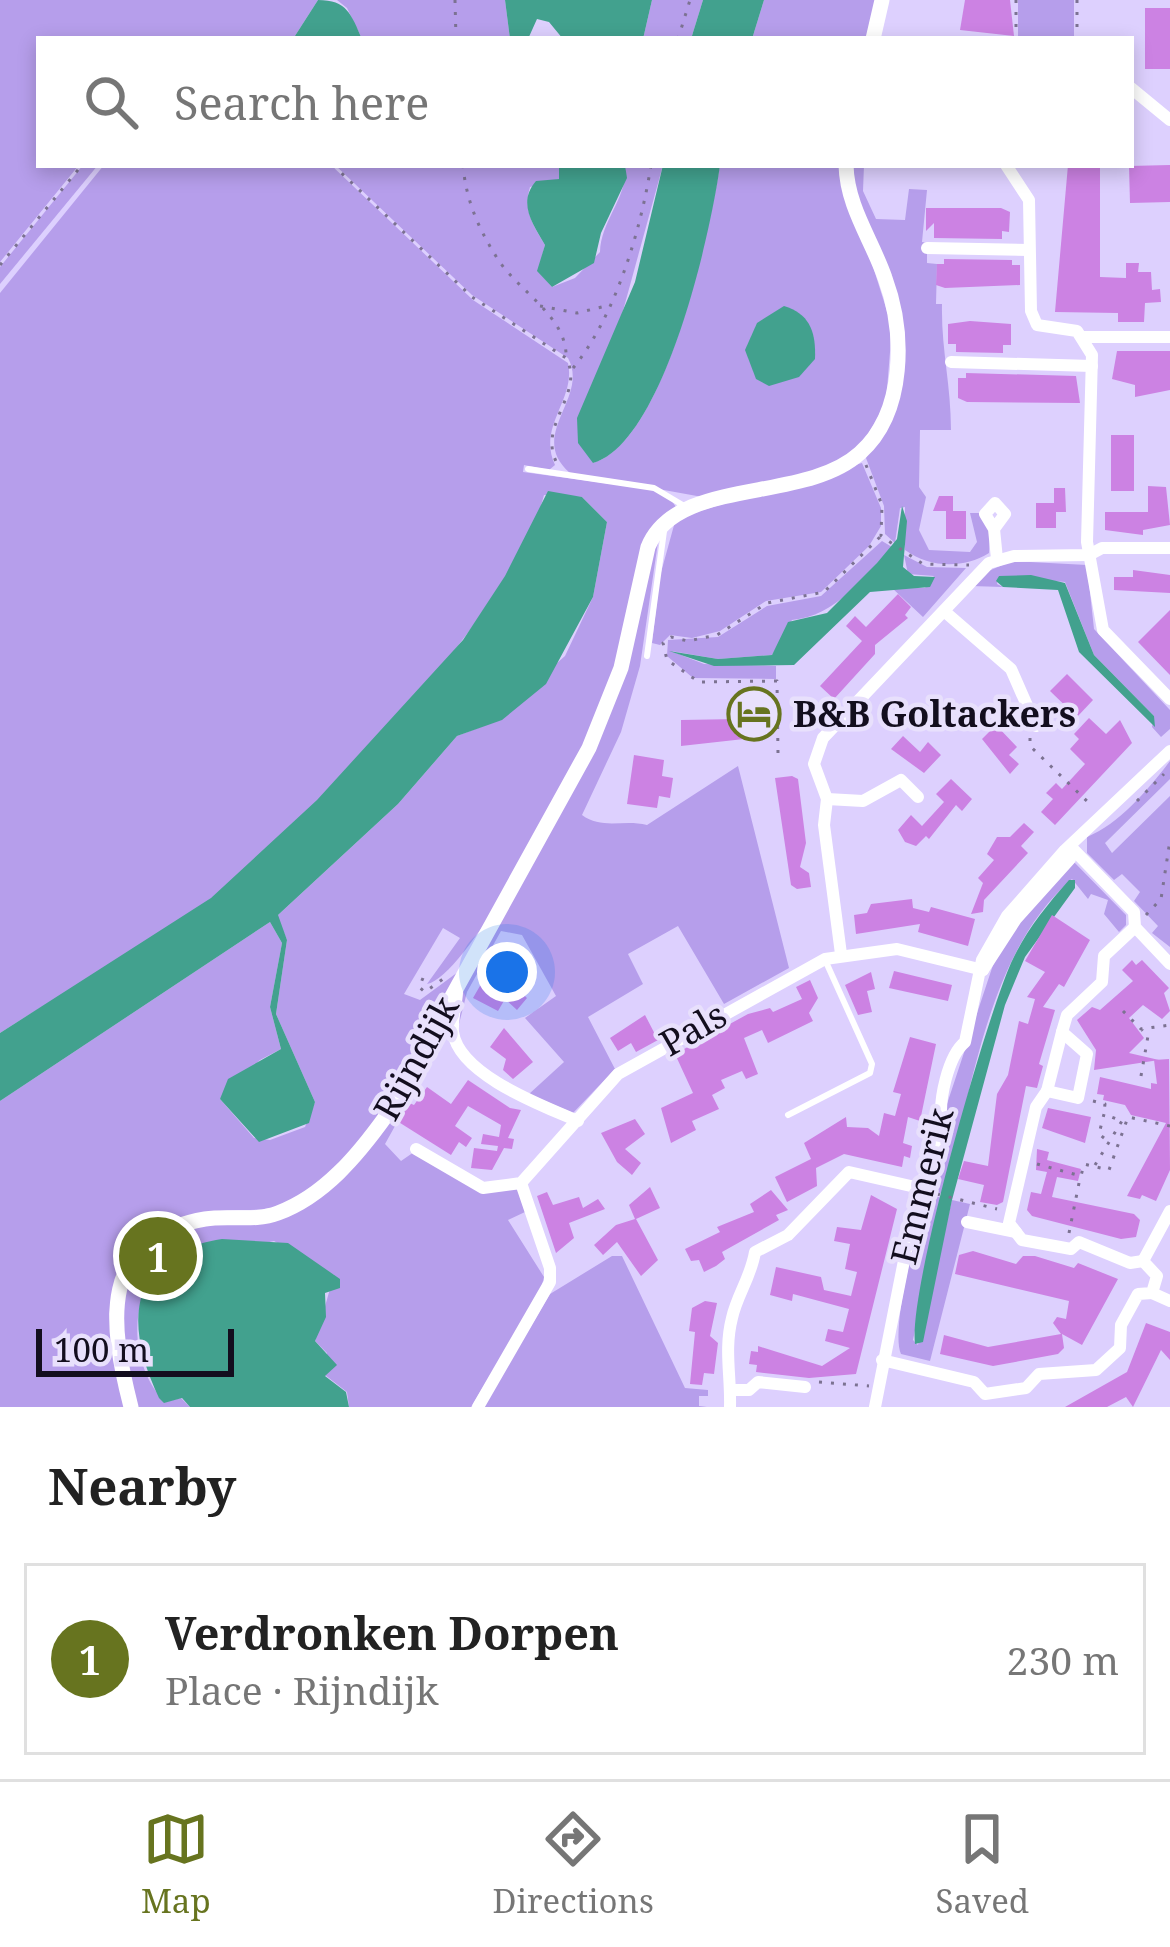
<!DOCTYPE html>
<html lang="en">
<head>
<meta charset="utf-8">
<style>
  body { margin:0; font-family:"Noto Serif",serif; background:#f2f2f2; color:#222 }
  .scale { position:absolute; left:36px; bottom:30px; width:198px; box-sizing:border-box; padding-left:12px; border:6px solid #130e1e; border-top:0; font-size:33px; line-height:42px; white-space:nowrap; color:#130e1e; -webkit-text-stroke:9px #e8e0fc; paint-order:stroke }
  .you { position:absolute; left:507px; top:972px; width:42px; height:42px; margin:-30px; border:9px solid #fff; border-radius:50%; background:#1a73e8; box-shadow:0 0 0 18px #1a73e833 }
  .badge { display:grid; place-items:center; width:78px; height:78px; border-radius:50%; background:#67741f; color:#fff; font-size:39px; font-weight:700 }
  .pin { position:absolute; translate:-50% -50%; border:6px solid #fff; box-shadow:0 3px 12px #0006 }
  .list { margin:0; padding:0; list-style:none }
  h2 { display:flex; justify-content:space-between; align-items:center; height:156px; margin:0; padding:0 48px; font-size:51px }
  h2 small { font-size:39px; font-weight:400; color:#767676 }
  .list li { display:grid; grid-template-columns:78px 1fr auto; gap:36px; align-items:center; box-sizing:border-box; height:192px; margin:0 24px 24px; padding:0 24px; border:3px solid #e0e0e0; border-radius:0px }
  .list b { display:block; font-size:45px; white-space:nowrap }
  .list p { margin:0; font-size:39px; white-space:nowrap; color:#767676 }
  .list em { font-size:39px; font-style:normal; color:#767676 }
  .icon { flex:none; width:66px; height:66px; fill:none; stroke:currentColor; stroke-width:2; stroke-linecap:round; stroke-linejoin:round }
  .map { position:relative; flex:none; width:1170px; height:1407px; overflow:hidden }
  .search { position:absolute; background:#fff; box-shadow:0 6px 18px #0003; left:36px; right:36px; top:36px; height:132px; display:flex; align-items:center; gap:30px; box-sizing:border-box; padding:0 42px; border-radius:0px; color:#767676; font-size:45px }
  .sheet { height:372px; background:#fff }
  nav { display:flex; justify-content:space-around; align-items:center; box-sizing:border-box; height:168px; border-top:3px solid #e0e0e0; background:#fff; font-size:33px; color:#767676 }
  nav a { display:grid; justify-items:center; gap:6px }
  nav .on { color:#67741f }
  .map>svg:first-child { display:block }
  .green { fill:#b69eeb }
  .water { fill:#42a18e }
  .building { fill:#cc82e3 }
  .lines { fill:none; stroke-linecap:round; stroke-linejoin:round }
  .path { stroke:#7c7292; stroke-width:3; stroke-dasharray:3 9; stroke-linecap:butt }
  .service { stroke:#fff; stroke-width:6 }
  .minor { stroke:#fff; stroke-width:12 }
  .tertiary { stroke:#fff; stroke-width:15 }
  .labels { text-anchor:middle; stroke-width:9; stroke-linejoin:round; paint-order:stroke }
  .poi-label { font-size:36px; font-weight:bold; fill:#130e1e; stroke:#e8e0fc; text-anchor:start }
  .street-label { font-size:36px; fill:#130e1e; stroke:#e8e0fc }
</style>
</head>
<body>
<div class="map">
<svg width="1170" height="1407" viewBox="0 0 1170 1407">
  <rect width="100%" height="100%" fill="#ddd0fe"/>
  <!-- green -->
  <g class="green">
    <polygon points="0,0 318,0 293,39 39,39 39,165 79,165 0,262"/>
    <polygon points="337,0 505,0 510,39 362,39 347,8"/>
    <polygon points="652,0 703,0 691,39 643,39"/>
    <polygon points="764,0 877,0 867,39 752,39"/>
    <rect x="1018" y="0" width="56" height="39"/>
    <polygon points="83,165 98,165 0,284 0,267"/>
    <path d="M104,165H331L473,300L568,363C576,400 537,426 555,465L549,470L524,465L523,472L648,489L667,494L676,507L663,518C640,589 623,667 590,735C569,780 468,976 427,984L460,938L443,928L404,994L420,1000L458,972C414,1052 375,1158 290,1201C262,1216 236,1206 208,1213C179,1220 146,1251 121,1267L109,1314L128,1407H0V1101L270,922L282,943L270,1007L281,1049L260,1060L220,1099L254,1138L270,1140L305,1127L315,1102L276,1014L287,940L277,916L398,804L457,736L486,725L565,656L593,597L607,522L582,497L544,495C514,613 307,825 209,900C143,950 69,988 0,1033V293Z"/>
    <path d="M335,165H559V179L530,187C523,211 533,225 545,245L538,271L552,287L575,278L600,252C601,220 629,196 625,165H663L618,329L593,463C665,442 709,233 720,165H841L892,327L886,402L862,445L820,472L708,498L570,473C526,435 590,398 568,358L472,295Z"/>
    <path d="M849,165H864L863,191L876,219L905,220L909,189L927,190L922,242L927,243V263L937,264L936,304H942C941,349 951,384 951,430H920L919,487L926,497L919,530L929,550L970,552L977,542L970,513H980L990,531L989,553C963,569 930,568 905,550V507L900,508L895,543L885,534L884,506L866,458C882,432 903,346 897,315C890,270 860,215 849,165Z"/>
    <polygon points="862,463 881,508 881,526 869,546 821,592 766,601 720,631 692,638 670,635 660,645 652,643 660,576 676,518"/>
    <path d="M882,541L892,547C863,578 836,616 792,620L772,655L718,659L671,651L704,664L776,666V679L693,678L667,656L668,640L718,637L767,606L821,596Z"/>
    <path d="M658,542L640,666L621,732L582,815C602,830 624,819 647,825L738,766L789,968L724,1004L678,926L628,954L643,984L588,1017L615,1069L573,1113L529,1094L564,1062L525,1018L556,996L522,935L501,931L467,992L458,1028L461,989L581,773L651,548Z"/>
    <polygon points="904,555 927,567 966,568 923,617 892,588 925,588 934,576 908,574"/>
    <polygon points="1012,561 1087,565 1094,629 1170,710 1170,729 1161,737 1152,727 1154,716 1094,655 1065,582 999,576 997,584 1003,587 971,586 986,572"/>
    <path d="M1170,761V779L1105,843L1112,853L1170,796V947L1152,933L1158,926L1134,901L1140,892L1122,874L1114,880L1087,853V837C1119,824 1148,790 1170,761Z"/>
    <path d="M1072,860L1126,915V925L1119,932L1104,914L1108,900L1091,894L1088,899L1072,879C987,952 972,1092 944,1194L936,1192L933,1178L950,1118L945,1110L994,962L1009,936Z"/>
    <path d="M453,996L450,1027L385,1144L401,1161L414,1152L482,1192L517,1187L525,1212L508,1220L544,1277L540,1293L471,1407H349L347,1392L325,1375L327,1353L315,1341L334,1275L274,1241L160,1267C127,1302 131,1368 165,1402L181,1398L190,1407H135L125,1370L121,1290L143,1253L188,1227L266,1221L345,1172Z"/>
    <path d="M935,1196L942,1198L913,1340L918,1345L952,1200L970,1204L930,1361L901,1354C890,1331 917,1215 935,1196Z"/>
    <polygon points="612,1256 622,1256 685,1388 708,1390 708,1396 699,1396 699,1406 707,1407 483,1407 550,1294"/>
  </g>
  <!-- water -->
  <g class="water">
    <path d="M318,0C347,0 351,14 362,39H293Z"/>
    <polygon points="505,0 652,0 643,39 563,39 549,22 537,19 528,39 510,39"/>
    <polygon points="703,0 764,0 752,39 691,39"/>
    <path d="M559,165H625L627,178L601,233L594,263L552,287L537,271L545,245C533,224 517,203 536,181L559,179Z"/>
    <path d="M663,165H720C711,233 664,443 593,463L578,443L577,418L635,282Z"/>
    <path d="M784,306C811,314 816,334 815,359L799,377L769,386L756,379L745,350L757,323Z"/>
    <polygon points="548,491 582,497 607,522 593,597 546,684 502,720 457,736 398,804 278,915 287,940 276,1014 315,1102 309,1123 259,1142 220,1099 228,1079 281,1049 270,1007 282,943 270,922 0,1101 0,1033 211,898 317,800 463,640 505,576"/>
    <polygon points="902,506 907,521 903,567 914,576 935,577 930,587 870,592 794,665 714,666 669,651 718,659 772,655 788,622 827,613 877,563 897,539"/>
    <polygon points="1031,575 1065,583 1094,655 1154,716 1155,727 1079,652 1058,590 1003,587 996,581 999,576"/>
    <path d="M1069,880H1075V888L1025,957L1005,1005L952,1200L923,1342L915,1344C908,1290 985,1022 1011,963C1025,932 1046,906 1069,880Z"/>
    <path d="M222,1239L288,1243L340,1279V1288L325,1293L326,1317L315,1341L337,1365L325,1376L346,1392L349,1407H190L182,1398L164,1403L159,1398C124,1325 126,1254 222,1239Z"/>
  </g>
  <!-- building -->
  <g class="building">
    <polygon points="965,0 1010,0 1014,36 960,30"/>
    <rect x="1145" y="8" width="25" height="61"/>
    <polygon points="1068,165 1100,165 1100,277 1126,278 1126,263 1139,263 1138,272 1151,272 1152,290 1160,289 1161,302 1145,303 1144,322 1118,322 1118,313 1055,312"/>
    <polygon points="1170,165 1170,202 1130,203 1129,166"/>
    <polygon points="926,208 1001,208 1010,212 1009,232 1002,231 1002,239 934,238 934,223 926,231"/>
    <polygon points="944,259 1012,260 1012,265 1020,265 1020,285 945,288 936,285 937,264 944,264"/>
    <polygon points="970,321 1011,324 1011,345 1003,345 1003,353 956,352 956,344 948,344 948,324"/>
    <polygon points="1117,351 1170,351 1170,390 1135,397 1135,385 1112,379"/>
    <polygon points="966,373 1076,376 1080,403 967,402 958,398 958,378 966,378"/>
    <rect x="1111" y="435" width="23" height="56"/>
    <polygon points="1148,486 1166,487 1170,525 1143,530 1143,535 1105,530 1105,512 1148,512"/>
    <polygon points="1054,488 1065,488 1066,512 1056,512 1056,528 1036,528 1036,503 1054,503"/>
    <polygon points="939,496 953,496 953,511 966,511 966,539 946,539 946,511 933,511"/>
    <polygon points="1133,570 1170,575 1170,593 1114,590 1114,577 1133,577"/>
    <polygon points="898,594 911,607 905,615 908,618 875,645 875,654 834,699 820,686 862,641 846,626 855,616 866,627"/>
    <polygon points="1170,610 1170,675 1138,642"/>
    <polygon points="1067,674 1093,700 1077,717 1050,691"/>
    <polygon points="739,696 763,696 763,721 751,721 753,738 681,746 681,720 739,719"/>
    <polygon points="1089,718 1106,734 1120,720 1132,743 1055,825 1041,812 1053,799 1046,793 1056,783 1062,789 1085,764 1070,749 1079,739 1074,734"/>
    <polygon points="996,725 1017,747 1009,755 1019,764 1010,774 982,739"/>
    <polygon points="903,736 920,752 928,742 941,755 924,773 891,749"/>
    <polygon points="634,755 664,760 662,776 673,778 670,798 659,796 657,808 627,804"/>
    <polygon points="792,776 798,779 806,843 800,867 809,873 811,887 797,889 791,885 775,778"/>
    <polygon points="951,779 972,799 962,811 956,805 929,839 926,836 916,846 905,842 898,830 911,815 922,826 944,802 936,794"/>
    <polygon points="1024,823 1034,832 1021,846 1028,853 984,900 983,912 971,914 983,883 978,878 994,860 987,854 997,837 1010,837"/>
    <polygon points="912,899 913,908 929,912 931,907 975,919 968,946 918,932 920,924 856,934 854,915 867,913 871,904"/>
    <polygon points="1052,915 1090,940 1064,987 1059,984 1043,1007 1055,1010 1039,1064 1043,1066 1037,1088 1026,1086 1003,1202 997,1205 980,1202 984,1185 958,1179 964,1161 988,1166 997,1094 1008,1075 1019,1021 1028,1024 1035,999 1027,997 1045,972 1025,961"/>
    <polygon points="1132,960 1136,965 1142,960 1169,988 1164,993 1170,1011 1162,1019 1143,1005 1129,1018 1144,1038 1129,1053 1159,1060 1094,1070 1096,1050 1077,1020 1092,1007 1100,1010 1133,981 1122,970"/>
    <polygon points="492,965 527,998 517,1010 505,999 498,1011 473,998"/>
    <polygon points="894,971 952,985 948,1001 889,988"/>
    <polygon points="871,972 875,989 867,991 872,1012 858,1015 845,985"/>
    <polygon points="810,980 818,998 809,1013 813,1021 768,1043 762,1030 744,1038 758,1074 746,1079 742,1071 721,1080 725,1088 712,1095 719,1109 692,1121 696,1130 671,1143 661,1108 693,1093 675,1054 748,1014 770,1008 773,1012 802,999 796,987"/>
    <polygon points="645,1015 658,1040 636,1052 631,1043 618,1051 610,1038"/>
    <polygon points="504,1028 533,1062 513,1079 503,1070 506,1059 490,1047"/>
    <polygon points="910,1037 936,1044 920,1121 908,1117 903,1143 912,1146 910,1158 904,1156 902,1167 844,1154 816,1168 817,1186 787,1202 775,1177 811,1159 804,1143 846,1117 847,1127 868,1128 879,1136 884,1113 895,1116 901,1094 893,1092"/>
    <polygon points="1169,1059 1170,1170 1156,1201 1142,1195 1140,1199 1127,1196 1166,1123 1131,1115 1125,1105 1103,1100 1104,1095 1097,1094 1100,1077 1151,1089 1151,1083 1157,1084 1154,1060"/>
    <polygon points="468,1080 510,1108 521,1110 508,1138 514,1139 512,1149 504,1148 492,1170 471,1168 474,1148 497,1151 498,1146 481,1144 483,1134 499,1137 501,1125 468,1106 455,1126 472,1138 466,1147 459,1142 451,1155 397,1121 407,1102 414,1105 427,1087 451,1104"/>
    <polygon points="1048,1108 1091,1117 1085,1143 1042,1128"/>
    <polygon points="635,1119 645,1134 625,1149 641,1163 632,1175 617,1162 601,1133"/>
    <polygon points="1037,1149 1049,1152 1047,1160 1081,1169 1078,1181 1057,1177 1052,1197 1134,1214 1140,1220 1136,1237 1121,1239 1032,1216 1027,1210 1031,1192 1041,1194 1047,1172 1036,1170"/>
    <polygon points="650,1187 660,1208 636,1219 658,1260 641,1276 617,1242 603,1255 594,1245 616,1225 635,1219 629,1205"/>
    <polygon points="771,1190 788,1210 776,1215 779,1220 722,1252 725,1259 716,1266 704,1272 699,1260 691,1261 685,1249 720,1232 717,1227 754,1212 750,1204"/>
    <polygon points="547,1192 553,1205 579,1197 583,1208 598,1199 605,1209 569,1223 574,1238 556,1253 537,1196"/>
    <polygon points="871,1195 897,1209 856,1374 809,1378 756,1372 757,1365 749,1364 751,1351 758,1352 758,1346 822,1366 850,1348 825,1341 828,1329 843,1332 849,1309 793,1294 792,1301 770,1295 776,1267 821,1277 824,1290 851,1296 857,1272 845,1269 850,1244 834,1241 837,1227 861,1230"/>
    <polygon points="973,1251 1016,1264 1023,1256 1035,1256 1074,1268 1078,1263 1118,1279 1082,1345 1062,1334 1064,1348 1058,1354 993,1366 940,1354 944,1335 988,1347 1061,1334 1053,1323 1057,1317 1066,1319 1069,1301 955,1274 959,1255"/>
    <polygon points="705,1301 717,1303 710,1336 718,1343 714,1374 704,1373 702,1385 690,1384 695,1332 689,1331 692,1308"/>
    <polygon points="1146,1323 1170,1332 1170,1360 1161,1350 1133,1407 1126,1397 1107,1407 1065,1407 1127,1372"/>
  </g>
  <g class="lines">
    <!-- path -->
    <g class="path">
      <polyline points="455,0 456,39"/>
      <polyline points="1077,0 1077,39"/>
      <polyline points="185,39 199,39"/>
      <polyline points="678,39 690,0"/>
      <polyline points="1016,39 1016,0"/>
      <path d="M333,165L472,297L566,358C586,394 535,426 558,465"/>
      <path d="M463,165C466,201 479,230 499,261C520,292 568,318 566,358"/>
      <polyline points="0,265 82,165"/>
      <polyline points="540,306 577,313 606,306"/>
      <path d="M573,368C615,317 641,230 651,165"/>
      <polyline points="866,465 882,505 881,536 923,564 969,565"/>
      <polyline points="1030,738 1030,746 1091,805"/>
      <polyline points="778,753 777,681 699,682 667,660 663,643 671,637 688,641 717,635 767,603 824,592 881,536"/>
      <polyline points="1137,801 1164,774"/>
      <polyline points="1146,915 1161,899 1170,840"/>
      <polyline points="423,978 419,987 425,992 447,976"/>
      <polyline points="1123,1011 1141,1029 1170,1025"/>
      <polyline points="1141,1076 1148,1036 1142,1030"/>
      <polyline points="1093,1101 1105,1104 1104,1112"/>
      <polyline points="1104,1138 1099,1134 1104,1114 1119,1120"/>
      <polyline points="1037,1164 1081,1176 1084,1164 1109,1170 1128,1117 1170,1126"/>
      <polyline points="1095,1165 1125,1116"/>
      <polyline points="937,1194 997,1209"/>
      <polyline points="1069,1233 1080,1178"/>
      <polyline points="819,1382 869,1386"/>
    </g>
    <!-- service -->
    <g class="service">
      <polyline points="528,469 654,488 686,507"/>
      <polyline points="647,656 664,531"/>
      <polyline points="788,1115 870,1073 872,1064 826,962"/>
    </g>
    <!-- minor -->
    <g class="minor">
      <polyline points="1131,88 1170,120"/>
      <polyline points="1006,165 1029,200 1031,311 1037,325 1077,331 1092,355 1087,542 1103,630 1170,699"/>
      <polyline points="927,248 1029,250"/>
      <polyline points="1084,337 1170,337"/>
      <polyline points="951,362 1092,366"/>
      <polyline points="994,529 985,514 995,503 1005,514 994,529 997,559"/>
      <polyline points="944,611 1011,669 1036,726"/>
      <polyline points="827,799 863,801 901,780 918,797"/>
      <polyline points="1071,847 1134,912 1135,927 1170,964"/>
      <polyline points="1135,927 1104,956 1102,982 1067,1015 1062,1032 1087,1054 1078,1098 1047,1091 1036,1107 1009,1223 1022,1240 1071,1249 1079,1242 1130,1263 1143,1261"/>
      <polyline points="841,954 824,825 827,799 814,764 823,738 989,563 1014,556 1089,555 1102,548 1170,548"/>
      <polyline points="983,970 1016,919 1070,859 1071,847"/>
      <path d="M457,993C456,1006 452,1020 453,1032C459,1075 543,1106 578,1121"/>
      <polyline points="1047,1091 1062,1032"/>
      <polyline points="416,1149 483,1188 521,1183 618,1074 825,959 897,949 983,970"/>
      <polyline points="967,1222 1016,1232"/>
      <polyline points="1152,1293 1170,1301"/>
      <polyline points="882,1360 974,1382 985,1394 1026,1388 1039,1374 1096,1370 1120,1348 1121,1325 1138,1294 1152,1293 1157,1276 1143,1261 1170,1211"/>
      <polyline points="730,1390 749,1390 758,1382 805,1387"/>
      <polyline points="478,1407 550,1282 550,1268 521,1183"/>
      <path d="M730,1407C731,1376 724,1349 732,1318C737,1295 751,1277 755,1252L788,1235L849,1172L924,1189"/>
      <path d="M875,1407L915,1205L942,1123C938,1101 948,1056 965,1042L982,960L1007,916L1065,850L1170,751"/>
    </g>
    <!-- tertiary -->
    <g class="tertiary">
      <polyline points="873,39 882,0"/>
      <path d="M131,1407C110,1325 97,1238 205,1219C229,1215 255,1222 278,1213C324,1196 358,1155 386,1116L589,748L621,668L648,547C677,476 804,504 860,453C906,412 905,332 885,278C872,240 847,207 846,165"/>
    </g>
  </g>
  <!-- icons -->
  <defs>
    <g id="hotel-ring" transform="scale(2.7)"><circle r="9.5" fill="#e8e0fc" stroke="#67741f" stroke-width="1.5"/><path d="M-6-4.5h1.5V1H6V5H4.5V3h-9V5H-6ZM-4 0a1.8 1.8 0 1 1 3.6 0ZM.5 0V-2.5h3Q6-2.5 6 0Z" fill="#67741f"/></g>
  </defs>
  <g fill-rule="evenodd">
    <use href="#hotel-ring" x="754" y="714"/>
  </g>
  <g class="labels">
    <!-- poi labels -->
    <g class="poi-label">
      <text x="793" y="727">B&amp;B Goltackers</text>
    </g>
    <!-- street labels -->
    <g class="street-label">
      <text transform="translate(693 1029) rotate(-30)" y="13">Pals</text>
      <text transform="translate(416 1058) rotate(-61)" y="13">Rijndijk</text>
      <text transform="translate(922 1186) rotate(-76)" y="13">Emmerik</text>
    </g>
  </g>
</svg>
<div class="scale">100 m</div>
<div class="you"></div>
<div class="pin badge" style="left:158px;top:1256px">1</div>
<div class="search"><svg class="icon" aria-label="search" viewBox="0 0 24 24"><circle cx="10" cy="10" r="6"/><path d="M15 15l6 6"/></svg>Search here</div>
</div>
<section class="sheet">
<h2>Nearby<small></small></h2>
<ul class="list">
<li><span class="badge">1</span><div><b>Verdronken Dorpen</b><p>Place · Rijndijk</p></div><em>230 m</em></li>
</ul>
</section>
<nav>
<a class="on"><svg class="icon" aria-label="map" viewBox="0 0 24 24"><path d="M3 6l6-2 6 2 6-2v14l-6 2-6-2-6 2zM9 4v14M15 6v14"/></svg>Map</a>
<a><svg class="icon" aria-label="directions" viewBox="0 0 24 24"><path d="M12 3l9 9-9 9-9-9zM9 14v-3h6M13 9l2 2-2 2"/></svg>Directions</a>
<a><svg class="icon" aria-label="saved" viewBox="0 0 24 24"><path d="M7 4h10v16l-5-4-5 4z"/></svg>Saved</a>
</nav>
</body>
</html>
